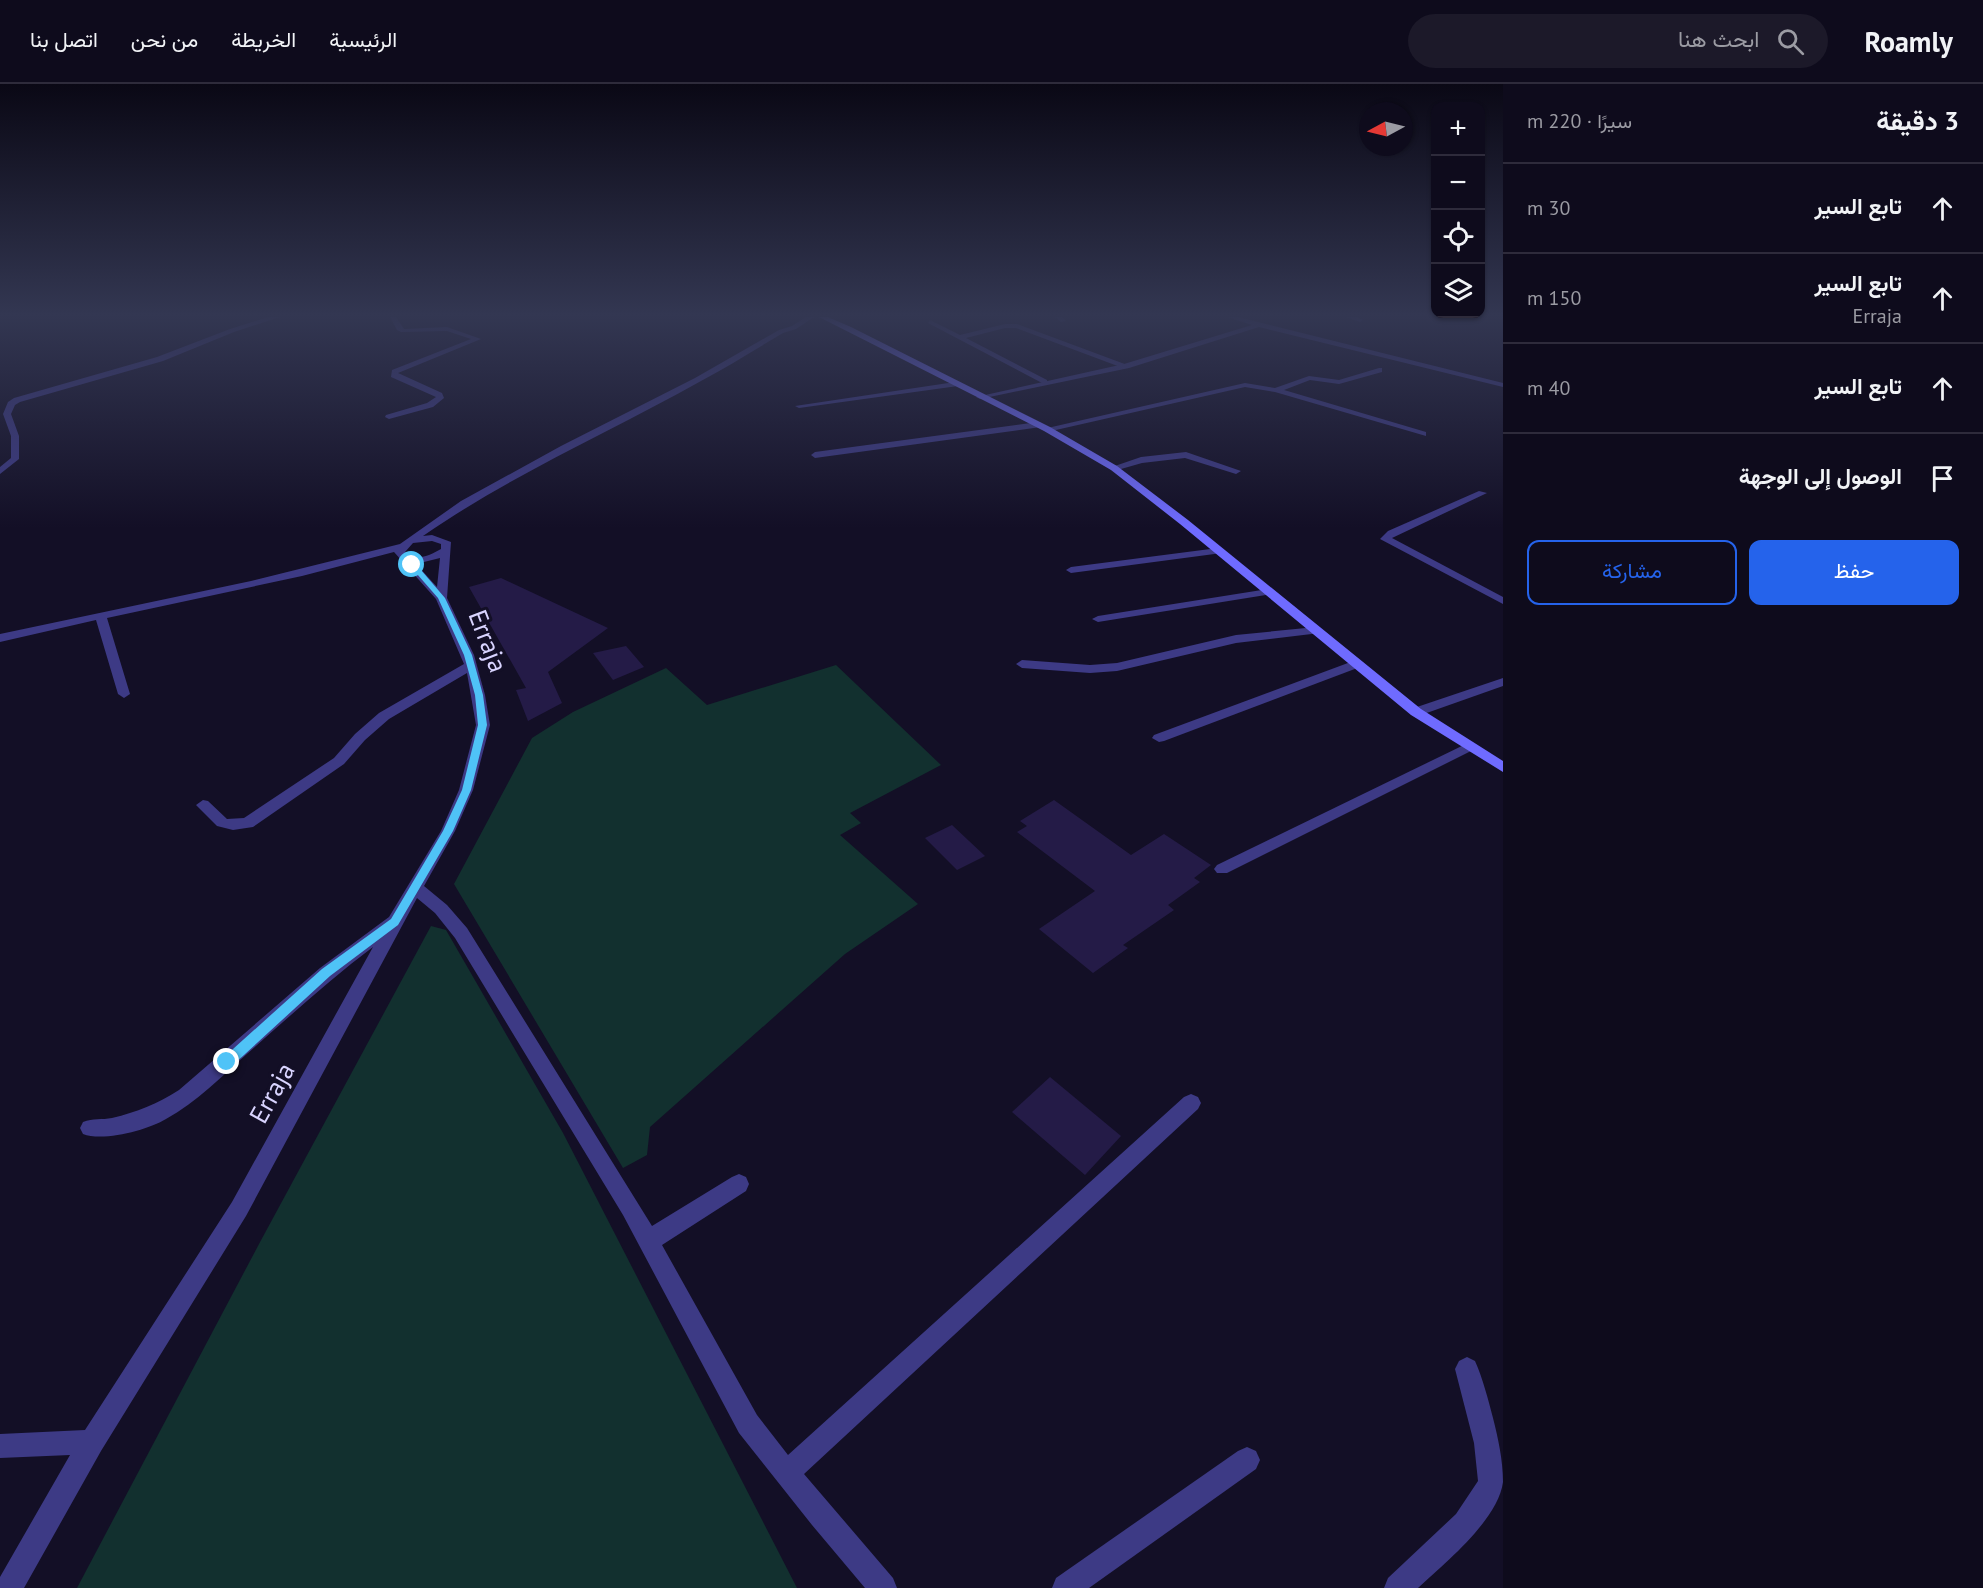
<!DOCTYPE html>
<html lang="ar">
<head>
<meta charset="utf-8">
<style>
  body { margin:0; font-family:"PT Sans",Vazirmatn,sans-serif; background:#1c1929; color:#f1f3f6; direction:rtl }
  .controls { position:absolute; right:18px; top:18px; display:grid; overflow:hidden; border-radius:12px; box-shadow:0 2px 4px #0004 }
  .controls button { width:54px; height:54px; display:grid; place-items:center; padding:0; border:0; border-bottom:2px solid #2e2b3b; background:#0e0b1c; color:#f1f3f6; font:30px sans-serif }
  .compass { position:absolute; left:1359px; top:18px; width:54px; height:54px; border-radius:50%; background:#0e0b1c; box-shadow:0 2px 4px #0004; rotate:263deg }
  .stop { position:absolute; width:18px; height:18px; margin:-14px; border:4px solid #4fc3f7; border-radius:50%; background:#fff }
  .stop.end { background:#4fc3f7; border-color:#fff; box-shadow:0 2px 6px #0008 }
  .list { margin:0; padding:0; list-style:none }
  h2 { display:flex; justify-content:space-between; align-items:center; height:78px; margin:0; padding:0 24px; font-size:26px }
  h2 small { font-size:20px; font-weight:400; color:#9b9ba3 }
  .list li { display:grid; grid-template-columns:39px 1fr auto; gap:18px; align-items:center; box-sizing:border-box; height:90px; padding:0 24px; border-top:2px solid #2e2b3b }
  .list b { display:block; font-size:22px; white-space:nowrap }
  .list p { margin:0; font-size:20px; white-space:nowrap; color:#9b9ba3 }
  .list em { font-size:20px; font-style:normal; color:#9b9ba3 }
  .actions { display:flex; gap:12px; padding:18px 24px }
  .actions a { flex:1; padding:14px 0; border:2px solid #2563eb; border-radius:12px; text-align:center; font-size:21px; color:#2563eb }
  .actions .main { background:#2563eb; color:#fff }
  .icon { flex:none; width:33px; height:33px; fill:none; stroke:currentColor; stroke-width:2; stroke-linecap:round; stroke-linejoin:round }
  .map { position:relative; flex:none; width:1503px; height:1504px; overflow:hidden; direction:ltr }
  header { display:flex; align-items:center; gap:36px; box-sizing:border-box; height:84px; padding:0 30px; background:#0e0b1c; border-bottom:2px solid #2e2b3b }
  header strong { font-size:28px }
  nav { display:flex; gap:33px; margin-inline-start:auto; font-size:21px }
  .search { width:420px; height:54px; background:#1c1929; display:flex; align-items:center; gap:15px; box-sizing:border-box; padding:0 21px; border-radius:33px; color:#9b9ba3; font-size:22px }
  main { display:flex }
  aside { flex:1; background:#0e0b1c }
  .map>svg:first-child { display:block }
  .green { fill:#12302f }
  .building { fill:#241b47 }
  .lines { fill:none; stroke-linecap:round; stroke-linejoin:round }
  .lane { fill:#3d3a85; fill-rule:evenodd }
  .street { fill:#3d3a85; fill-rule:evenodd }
  .secondary { fill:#6f6bff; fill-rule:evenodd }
  .route { fill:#4fc3f7 }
  .labels { text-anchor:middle; stroke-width:6; stroke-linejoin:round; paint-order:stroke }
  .near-street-label { font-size:26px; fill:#d9d4ff; stroke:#130f26 }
</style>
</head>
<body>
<header>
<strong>Roamly</strong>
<div class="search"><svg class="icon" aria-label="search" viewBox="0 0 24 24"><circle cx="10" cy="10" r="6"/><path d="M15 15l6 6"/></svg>ابحث هنا</div>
<nav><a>الرئيسية</a><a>الخريطة</a><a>من نحن</a><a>اتصل بنا</a></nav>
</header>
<main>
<aside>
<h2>3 دقيقة<small>سيرًا · 220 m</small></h2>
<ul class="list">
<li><svg class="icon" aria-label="ahead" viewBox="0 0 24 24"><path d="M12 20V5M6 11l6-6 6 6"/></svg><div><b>تابع السير</b></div><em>30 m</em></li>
<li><svg class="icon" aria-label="ahead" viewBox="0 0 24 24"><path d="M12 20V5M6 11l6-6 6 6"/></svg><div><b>تابع السير</b><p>Erraja</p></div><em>150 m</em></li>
<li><svg class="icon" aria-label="ahead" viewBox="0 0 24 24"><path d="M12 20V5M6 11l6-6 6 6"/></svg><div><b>تابع السير</b></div><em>40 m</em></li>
<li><svg class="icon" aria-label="arrive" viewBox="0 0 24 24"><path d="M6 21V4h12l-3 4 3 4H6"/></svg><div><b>الوصول إلى الوجهة</b></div></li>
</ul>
<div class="actions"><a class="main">حفظ</a><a>مشاركة</a></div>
</aside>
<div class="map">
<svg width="1503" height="1504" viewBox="0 0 1503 1504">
  <rect width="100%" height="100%" fill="#130f26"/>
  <!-- green -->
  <g class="green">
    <polygon points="836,581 941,681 850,729 861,739 840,751 918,820 845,870 650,1043 647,1071 623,1084 454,800 532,654 573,628 666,584 707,621"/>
    <polygon points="431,842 446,846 563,1049 797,1504 77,1504 259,1160"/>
  </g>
  <!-- building -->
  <g class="building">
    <polygon points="501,494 608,544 548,588 562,619 528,637 516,606 526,604 469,503"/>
    <polygon points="626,562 644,583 613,596 593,569"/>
    <polygon points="1054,716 1131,771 1164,750 1211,781 1194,794 1200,798 1168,821 1174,826 1123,861 1128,864 1093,889 1039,845 1095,807 1017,748 1027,742 1020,737"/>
    <polygon points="952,741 985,772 957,786 925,754"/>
    <polygon points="1050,993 1121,1052 1085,1091 1012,1028"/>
  </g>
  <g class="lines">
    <!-- lane -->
    <polygon class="lane" points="930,236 960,251 1005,240 1017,240 1130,282 1123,284 1016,244 1005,244 966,254 1047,296 1047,300 1044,300 928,239"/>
    <!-- street -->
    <g class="street">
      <polygon points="268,233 280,233 234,248 163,277 20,318 15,321 11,330 19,352 19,375 0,390 0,383 11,374 11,352 3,330 8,318 14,314 157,273 230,245"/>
      <polygon points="390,233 396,233 404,245 447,243 481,255 398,289 442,309 444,314 433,323 389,335 385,333 386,331 427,319 436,313 391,293 392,286 471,255 447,247 401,248 397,246"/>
      <path d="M806,233H814L796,245L783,249C756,265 729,282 701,297C608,349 511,391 423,452L432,451L451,458L447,514L474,571L485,611L490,641L473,706L455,747L424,802L447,821L467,844L652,1142L732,1093L739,1090L746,1093L749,1100L746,1107L662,1161L757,1331L788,1371L1184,1013L1191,1010L1198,1013L1201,1019L1198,1025L804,1390L893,1494L897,1504H865L812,1441L739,1349L623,1131L455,854L435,829L417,814L246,1132L101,1367L24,1504H0V1493L70,1371L0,1374V1350L85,1346L232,1118L373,863C329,896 289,933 248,969C222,992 197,1018 166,1035C148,1046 103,1058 83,1050L80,1044L83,1038C93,1034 102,1036 112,1034C137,1028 157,1020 179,1006L320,884L389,833L441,747L459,706L476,641L467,589L389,635L365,656L344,680L253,743L233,746L217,742L196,721L203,716L208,717L227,735L244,734L334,674L355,650L379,629L464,580L436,515L394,468L302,492L107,534L130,610L124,614L118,610L96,536L0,558V550L251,497L400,460L461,417L561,362L695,294L779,246L792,242ZM432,457L441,460V465C429,472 416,478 405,468L413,459ZM440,474L437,503L416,480Z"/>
      <polygon points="1055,233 1062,233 1066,237 1061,238"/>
      <polygon points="1227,233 1238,233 1503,299 1503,303 1259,243 1129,284 980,315 976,313 1124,280 1252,241"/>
      <polygon points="1346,233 1357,233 1363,236 1360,238"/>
      <polygon points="1379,284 1382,284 1382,288 1339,300 1310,296 1284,306 1426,348 1426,352 1275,308 1245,303 1047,348 1043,345 1245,299 1275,304 1309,292 1339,296"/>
      <polygon points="955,298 959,300 958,302 799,324 795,322"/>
      <polygon points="1038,338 1041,339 1041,343 815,374 811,371 815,368"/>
      <polygon points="1186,368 1241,387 1236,390 1185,374 1142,379 1114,387 1109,384 1141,373"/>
      <polygon points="1479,407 1487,409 1392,454 1503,513 1503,520 1380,455 1388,447"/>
      <polygon points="1218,464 1222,465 1222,469 1071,489 1066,486 1071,483"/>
      <polygon points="1268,505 1274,508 1272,510 1098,538 1092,535 1098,532"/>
      <polygon points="1316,543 1320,545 1320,549 1236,559 1117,587 1090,589 1022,584 1016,580 1022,576 1090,581 1117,579 1236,551"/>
      <polygon points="1356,576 1362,580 1360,583 1164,657 1159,658 1152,654 1154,651"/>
      <polygon points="1503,594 1503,602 1421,631 1416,632 1410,628 1411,625"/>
      <polygon points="1468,659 1473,660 1475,663 1473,666 1227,789 1217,789 1214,785 1217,781"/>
      <path d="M1467,1273L1475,1277C1483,1295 1488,1315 1493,1334C1498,1354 1503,1376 1503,1398C1498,1436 1445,1479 1418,1504H1384L1388,1494L1456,1430L1478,1397L1474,1359L1455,1285L1459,1277Z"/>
      <polygon points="1247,1363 1256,1367 1260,1376 1256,1385 1089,1504 1052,1504 1056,1494 1238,1367"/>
    </g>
    <!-- secondary -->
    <polygon class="secondary" points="819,233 828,233 851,243 1050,343 1117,382 1188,436 1421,625 1503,677 1503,688 1411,631 1180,440 1111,386 1044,347"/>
  </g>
  <!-- sky -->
  <linearGradient id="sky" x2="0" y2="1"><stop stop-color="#0a0815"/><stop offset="0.52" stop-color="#333752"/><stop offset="1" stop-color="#333752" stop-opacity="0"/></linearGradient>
  <rect width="1503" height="444" fill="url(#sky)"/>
  <!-- route -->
  <polygon class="route" points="410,479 415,479 445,514 472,571 483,611 487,641 471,706 453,747 398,841 330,892 232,982 223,982 223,974 322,885 391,835 443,747 462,706 478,641 475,611 464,571 438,514 410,482"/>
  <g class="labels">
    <!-- near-street labels -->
    <g class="near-street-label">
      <text transform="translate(488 557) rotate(69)" y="9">Erraja</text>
      <text transform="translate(272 1009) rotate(-61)" y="9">Erraja</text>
    </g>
  </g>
</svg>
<div class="controls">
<button>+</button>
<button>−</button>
<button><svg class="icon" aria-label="locate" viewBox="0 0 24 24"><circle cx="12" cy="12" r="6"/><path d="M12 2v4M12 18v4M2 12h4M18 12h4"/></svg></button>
<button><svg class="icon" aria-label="layers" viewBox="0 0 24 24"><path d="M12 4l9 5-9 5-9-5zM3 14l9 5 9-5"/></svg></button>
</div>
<svg class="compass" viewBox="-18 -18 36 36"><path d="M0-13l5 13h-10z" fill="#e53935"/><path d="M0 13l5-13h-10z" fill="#9b9ba3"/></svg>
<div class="stop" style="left:412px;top:481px"></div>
<div class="stop end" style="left:227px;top:978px"></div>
</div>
</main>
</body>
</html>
